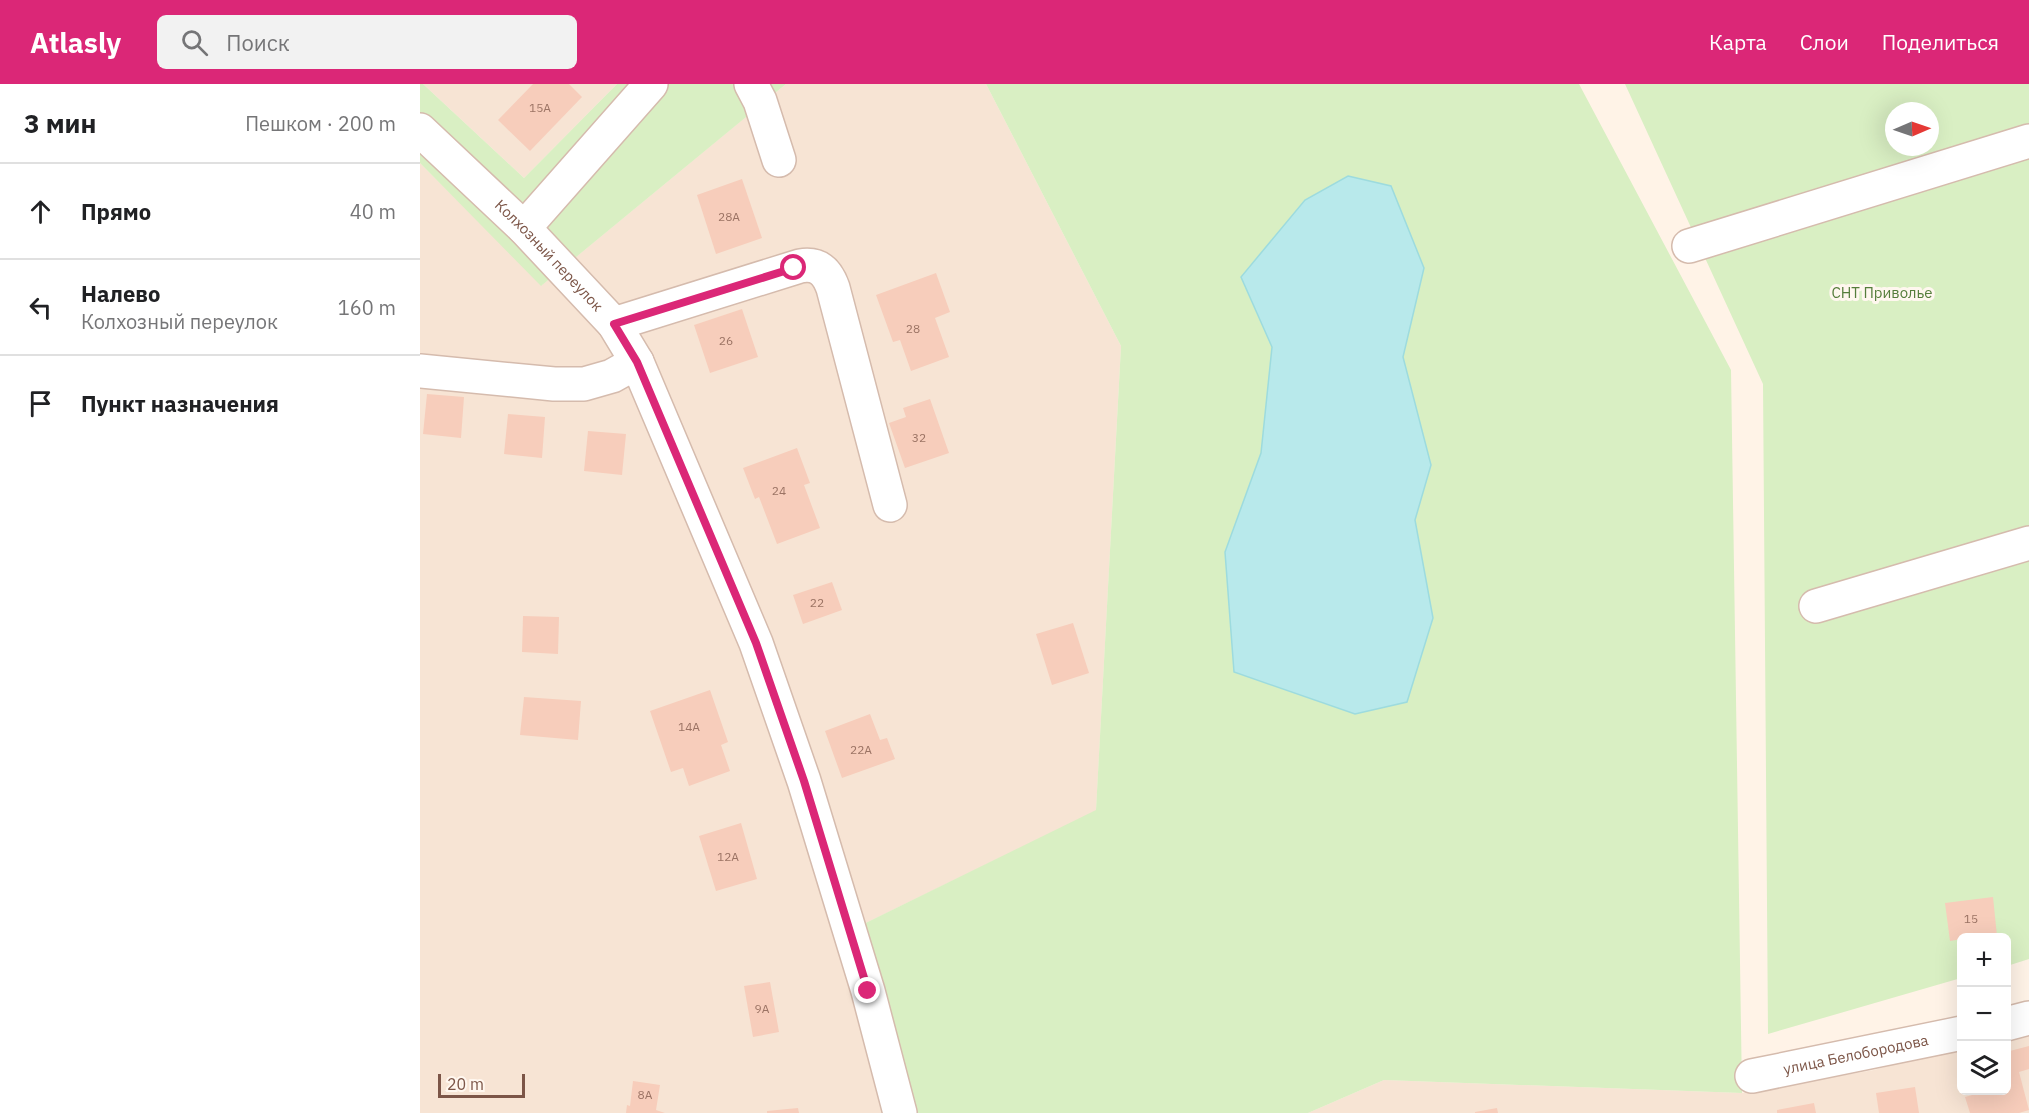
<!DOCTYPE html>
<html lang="ru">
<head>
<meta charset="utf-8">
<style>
  body { margin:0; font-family:"IBM Plex Sans",sans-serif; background:#f2f2f2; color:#202124 }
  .controls { position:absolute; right:18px; bottom:18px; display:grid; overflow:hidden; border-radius:9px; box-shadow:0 6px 24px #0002 }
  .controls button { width:54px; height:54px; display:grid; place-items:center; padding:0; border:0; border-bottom:2px solid #e0e0e0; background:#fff; color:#202124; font:30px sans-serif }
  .compass { position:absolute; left:1465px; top:18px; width:54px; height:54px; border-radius:50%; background:#fff; box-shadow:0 6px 24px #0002; rotate:88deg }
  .scale { position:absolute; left:18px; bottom:15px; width:87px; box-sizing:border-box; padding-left:6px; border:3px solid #7c5547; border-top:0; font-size:16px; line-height:21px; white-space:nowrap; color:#7c5547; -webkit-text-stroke:4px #fff7ef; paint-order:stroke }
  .stop { position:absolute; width:18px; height:18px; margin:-14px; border:4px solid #db2777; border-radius:50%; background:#fff }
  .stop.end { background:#db2777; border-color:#fff; box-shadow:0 2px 6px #0008 }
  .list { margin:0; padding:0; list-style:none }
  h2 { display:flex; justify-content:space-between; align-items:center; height:78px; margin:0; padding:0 24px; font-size:26px }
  h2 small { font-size:20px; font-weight:400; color:#757577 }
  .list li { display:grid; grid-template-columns:39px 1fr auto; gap:18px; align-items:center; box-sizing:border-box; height:96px; padding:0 24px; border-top:2px solid #e0e0e0 }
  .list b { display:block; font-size:22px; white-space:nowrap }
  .list p { margin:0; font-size:20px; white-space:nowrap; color:#757577 }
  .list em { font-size:20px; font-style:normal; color:#757577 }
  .icon { flex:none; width:33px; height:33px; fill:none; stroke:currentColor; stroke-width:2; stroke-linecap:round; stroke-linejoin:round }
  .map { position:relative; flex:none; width:1609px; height:1029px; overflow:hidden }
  header { display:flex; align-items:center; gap:36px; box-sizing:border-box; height:84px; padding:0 30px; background:#db2777; color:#fff }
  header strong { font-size:28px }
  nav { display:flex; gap:33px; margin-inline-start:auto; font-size:21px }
  .search { width:420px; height:54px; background:#f2f2f2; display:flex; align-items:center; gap:15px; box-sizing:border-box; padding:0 21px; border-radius:9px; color:#757577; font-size:22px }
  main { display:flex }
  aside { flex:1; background:#fff }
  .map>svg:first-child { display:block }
  .residential { fill:#f7e4d4 }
  .green { fill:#d9efc3; fill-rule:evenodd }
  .water { fill:#b8e9eb; stroke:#9ddbde; stroke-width:1.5 }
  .building { fill:#f7cdbb }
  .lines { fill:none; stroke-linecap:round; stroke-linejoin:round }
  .minor-casing { stroke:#d5bbad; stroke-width:36 }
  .minor { stroke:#fff; stroke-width:33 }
  .route { stroke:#db2777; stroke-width:8 }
  .labels { text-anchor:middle; stroke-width:6; stroke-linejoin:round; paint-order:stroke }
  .number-label { font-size:12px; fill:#9b7364 }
  .street-label { font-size:15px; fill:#7c5547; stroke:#fff7ef }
  .park-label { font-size:15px; fill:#557d3b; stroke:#fff7ef }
</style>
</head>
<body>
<header>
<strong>Atlasly</strong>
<div class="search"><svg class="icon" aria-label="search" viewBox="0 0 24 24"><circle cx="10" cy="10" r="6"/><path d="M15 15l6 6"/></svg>Поиск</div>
<nav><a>Карта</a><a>Слои</a><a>Поделиться</a></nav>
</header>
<main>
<aside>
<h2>3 мин<small>Пешком · 200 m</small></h2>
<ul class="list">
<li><svg class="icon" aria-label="ahead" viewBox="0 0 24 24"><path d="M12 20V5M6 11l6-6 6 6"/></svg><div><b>Прямо</b></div><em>40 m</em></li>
<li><svg class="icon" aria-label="left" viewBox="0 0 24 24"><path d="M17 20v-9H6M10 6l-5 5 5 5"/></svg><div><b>Налево</b><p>Колхозный переулок</p></div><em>160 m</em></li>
<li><svg class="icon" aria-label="arrive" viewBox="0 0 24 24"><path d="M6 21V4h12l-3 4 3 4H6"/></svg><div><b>Пункт назначения</b></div></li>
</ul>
</aside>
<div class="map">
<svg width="1609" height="1029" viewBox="0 0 1609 1029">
  <rect width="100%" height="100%" fill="#fff3e7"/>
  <!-- residential -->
  <g class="residential">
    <polygon points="3,0 197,0 104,94"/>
    <polygon points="366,0 566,0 701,262 676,727 415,854 465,1029 0,1029 0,79 122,201"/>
    <polygon points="1609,944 1609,1029 888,1029 964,996 1322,1009 1454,986 1541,962 1542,1006 1586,1006 1587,950"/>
  </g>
  <!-- green -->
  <g class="green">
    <polygon points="0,0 3,0 104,94 197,0 366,0 121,202 0,79"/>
    <polygon points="566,0 1159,0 1311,286 1322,1009 964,996 888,1029 465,1029 415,854 676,726 701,262"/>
    <path d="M1205,0H1609V875L1587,882L1586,854H1542L1541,894L1348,950L1343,300ZM1474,27H1510V63H1474Z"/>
  </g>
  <!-- water -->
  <polygon class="water" points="928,92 971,102 1004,184 983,273 1011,381 995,436 1013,534 987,618 935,630 814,588 805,468 841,369 852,263 821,193 885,116"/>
  <!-- building -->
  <g class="building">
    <polygon points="113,0 149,0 162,13 110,67 78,36"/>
    <polygon points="322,95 342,154 296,170 277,111"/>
    <polygon points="516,189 530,228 515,234 529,273 491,287 480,256 473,258 456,211"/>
    <polygon points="322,225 338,273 290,289 274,241"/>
    <polygon points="7,310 44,313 41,354 3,350"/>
    <polygon points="510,315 529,369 485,384 469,339 486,333 483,324"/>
    <polygon points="88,330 125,333 122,374 84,370"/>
    <polygon points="168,347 206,350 202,391 164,387"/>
    <polygon points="377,364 390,399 384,401 400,444 357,460 339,413 335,415 323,384"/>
    <polygon points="412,498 422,526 383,540 373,511"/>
    <polygon points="103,532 139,533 138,570 102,568"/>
    <polygon points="653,539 669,589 632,601 616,550"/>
    <polygon points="290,606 308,658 301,661 310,687 269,702 263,684 251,688 230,627"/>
    <polygon points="104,613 161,617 158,656 100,651"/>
    <polygon points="450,630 460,656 467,654 475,675 422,694 405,647"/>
    <polygon points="321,739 337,795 296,807 279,752"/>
    <polygon points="1573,813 1577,852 1542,854 1542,855 1530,857 1525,819"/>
    <polygon points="350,898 359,948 333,953 324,902"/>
    <polygon points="1609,962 1609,985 1599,988 1609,1026 1599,1029 1550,1029 1545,1013 1570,1006 1586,1006 1586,968"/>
    <polygon points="213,997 240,1001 236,1026 245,1029 206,1029 207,1021 210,1022"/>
    <polygon points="1495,1003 1499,1029 1459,1029 1456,1009"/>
    <polygon points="1394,1019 1396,1029 1357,1029 1357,1026"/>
    <polygon points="378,1024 379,1029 347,1029 347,1027"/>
    <polygon points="1077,1024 1078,1029 1055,1029 1055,1028"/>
  </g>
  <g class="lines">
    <!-- minor casing -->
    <g class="minor-casing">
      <g id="minor">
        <polyline points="331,0 340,17 359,76"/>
        <path id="s1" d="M0,46L104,144L194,240L217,278L336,559L384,697L448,907L480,1029"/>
        <polyline points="104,144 231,0"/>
        <polyline points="1269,162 1609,57"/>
        <path d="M194,240L380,182C398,179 407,187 413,204L470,421"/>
        <polyline points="0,287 134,300 164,300 192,292 217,278"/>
        <polyline points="1396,522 1609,459"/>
        <polyline points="1586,940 1609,934"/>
        <path id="s2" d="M1332,992L1542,949"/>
      </g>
    </g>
    <!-- minor -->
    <use href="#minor" class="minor"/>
  </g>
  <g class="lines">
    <!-- route -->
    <polyline class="route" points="374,184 194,240 217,278 336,559 384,697 448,907"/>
  </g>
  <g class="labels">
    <!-- number labels -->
    <g class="number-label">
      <text x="120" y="28">15А</text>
      <text x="309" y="137">28А</text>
      <text x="493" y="249">28</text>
      <text x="306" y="261">26</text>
      <text x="499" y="358">32</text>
      <text x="359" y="411">24</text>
      <text x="397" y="523">22</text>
      <text x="269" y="647">14А</text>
      <text x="441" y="670">22А</text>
      <text x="308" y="777">12А</text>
      <text x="1551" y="839">15</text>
      <text x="342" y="929">9А</text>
      <text x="225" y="1015">8А</text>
    </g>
    <!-- street labels -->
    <g class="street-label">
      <text dy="5" stroke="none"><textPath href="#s1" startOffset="180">Колхозный переулок</textPath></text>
      <text dy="5" stroke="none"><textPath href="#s2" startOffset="106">улица Белобородова</textPath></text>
    </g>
    <!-- park labels -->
    <g class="park-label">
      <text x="1462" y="214">СНТ Приволье</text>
    </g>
  </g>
</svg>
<div class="controls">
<button>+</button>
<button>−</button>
<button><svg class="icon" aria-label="layers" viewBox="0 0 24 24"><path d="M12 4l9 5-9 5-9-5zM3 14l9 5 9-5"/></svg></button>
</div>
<svg class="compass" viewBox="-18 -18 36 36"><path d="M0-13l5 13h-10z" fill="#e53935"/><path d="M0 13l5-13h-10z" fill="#757577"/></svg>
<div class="scale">20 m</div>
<div class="stop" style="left:374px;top:184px"></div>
<div class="stop end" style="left:448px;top:907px"></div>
</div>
</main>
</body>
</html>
